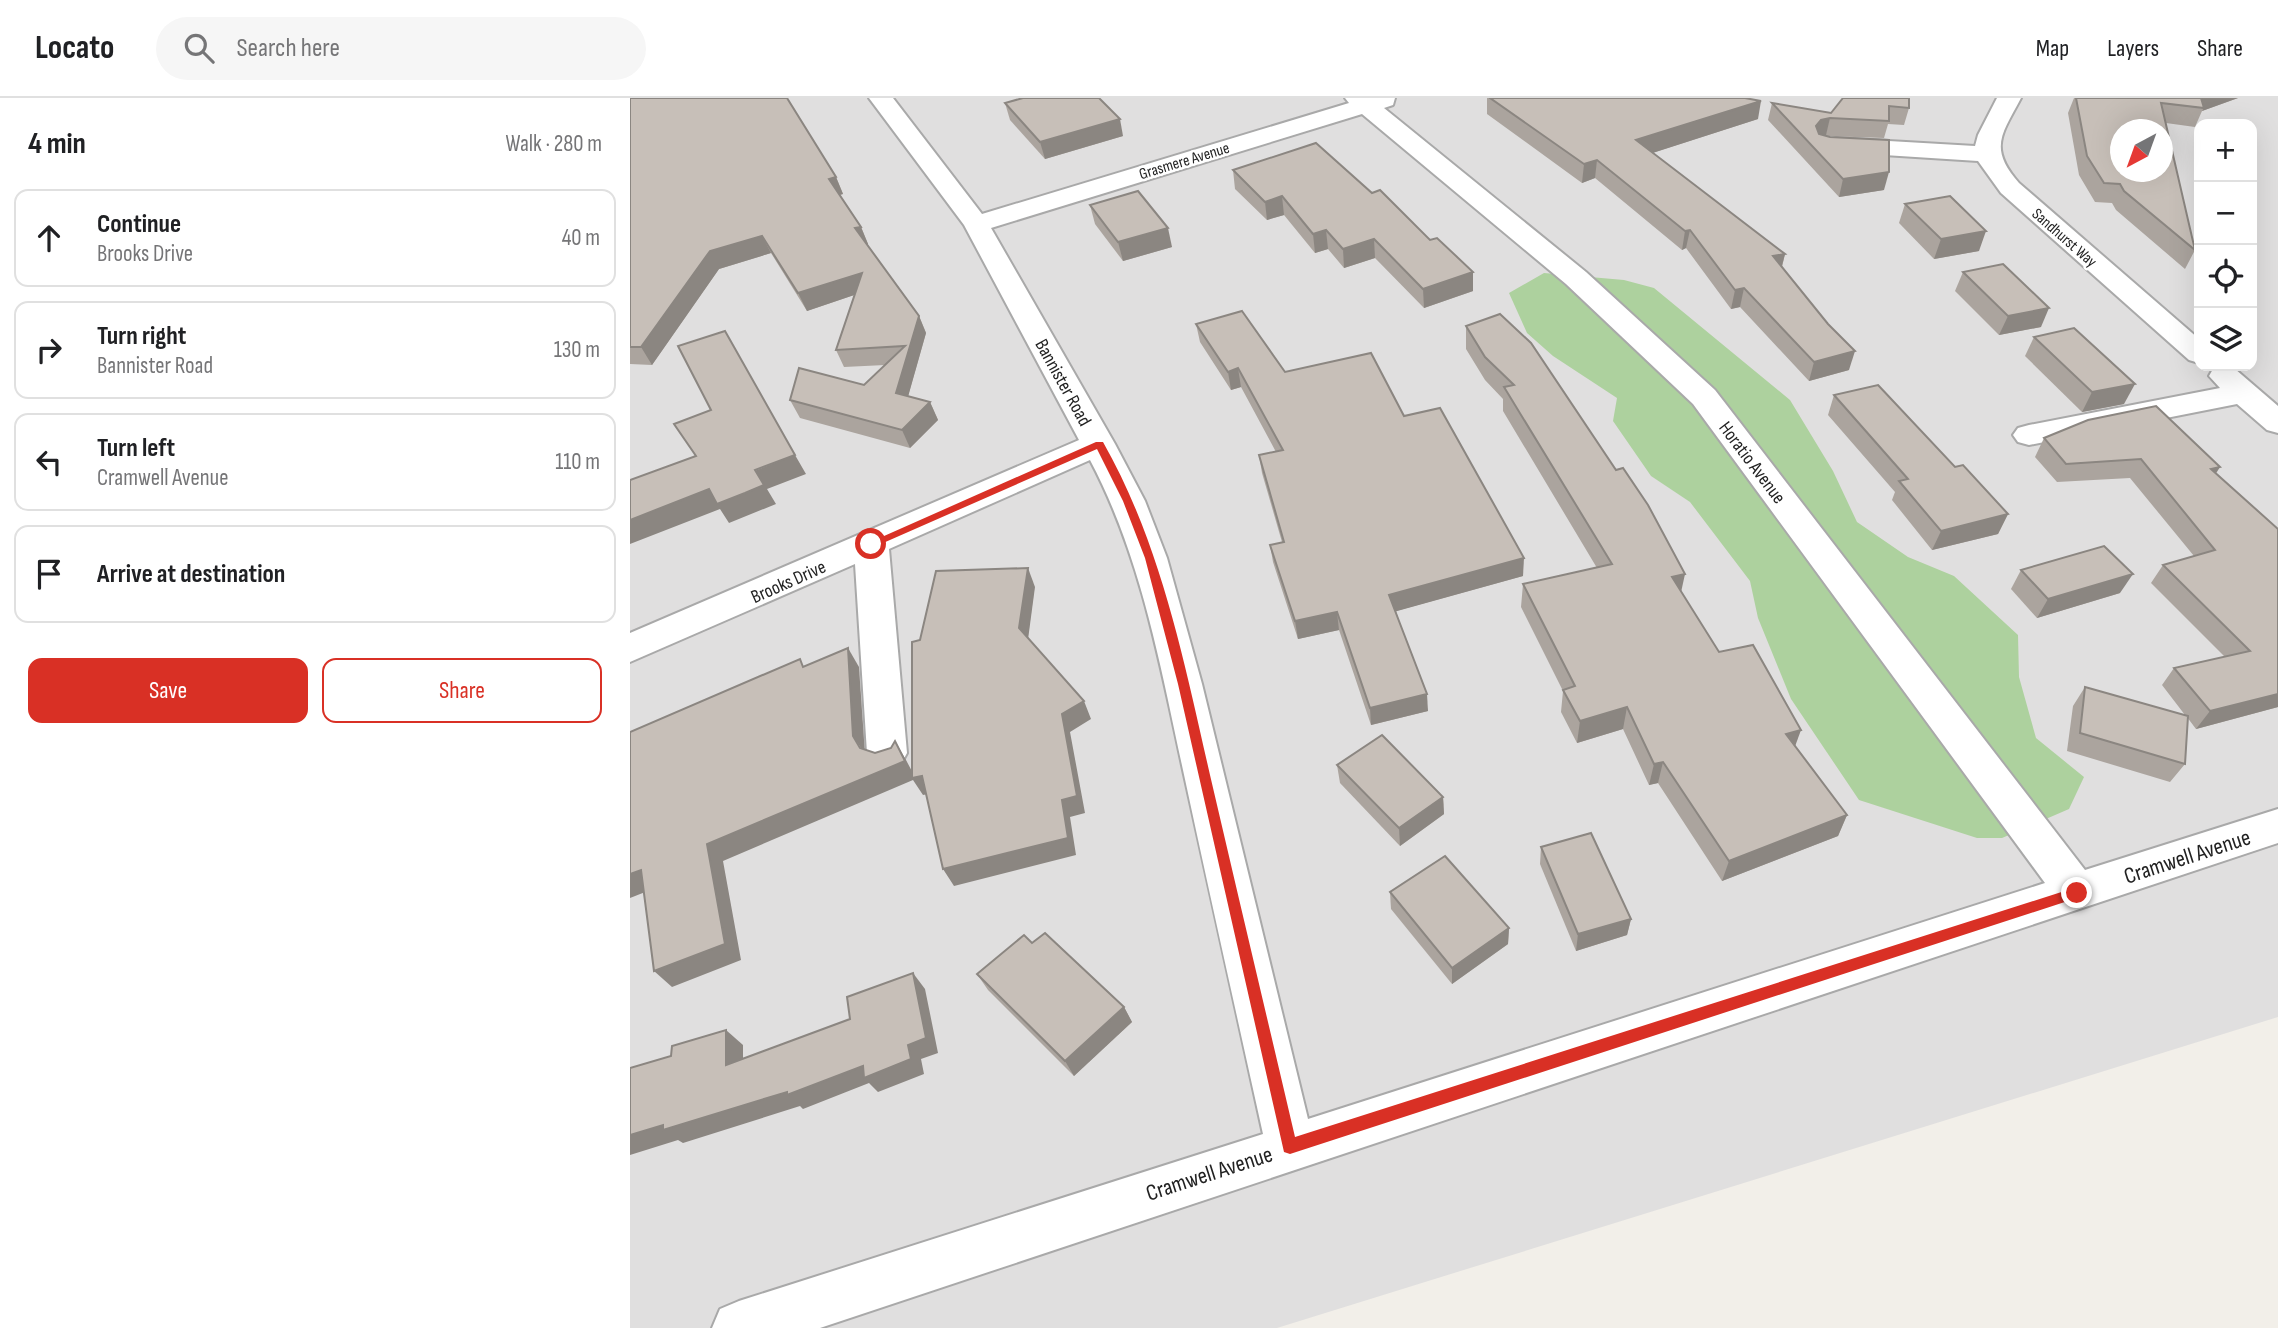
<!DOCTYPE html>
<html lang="en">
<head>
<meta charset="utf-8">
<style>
  body { margin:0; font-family:"Sofia Sans Condensed",sans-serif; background:#f6f6f6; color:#202124 }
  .controls { position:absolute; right:21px; top:21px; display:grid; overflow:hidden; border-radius:14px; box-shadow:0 7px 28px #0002 }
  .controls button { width:63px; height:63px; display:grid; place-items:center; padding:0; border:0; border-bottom:2px solid #e0e0e0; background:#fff; color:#202124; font:35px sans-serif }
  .compass { position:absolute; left:1480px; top:21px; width:63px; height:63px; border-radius:50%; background:#fff; box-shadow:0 7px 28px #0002; rotate:221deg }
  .stop { position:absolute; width:21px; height:21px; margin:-16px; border:5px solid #d93025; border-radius:50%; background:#fff }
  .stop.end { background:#d93025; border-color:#fff; box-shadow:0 2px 7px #0008 }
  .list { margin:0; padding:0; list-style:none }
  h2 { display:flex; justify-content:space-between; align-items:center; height:91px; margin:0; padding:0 28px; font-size:30px }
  h2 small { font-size:23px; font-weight:400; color:#757577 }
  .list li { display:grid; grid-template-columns:46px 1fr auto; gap:21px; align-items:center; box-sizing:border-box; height:98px; margin:0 14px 14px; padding:0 14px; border:2px solid #e0e0e0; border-radius:14px }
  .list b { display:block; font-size:26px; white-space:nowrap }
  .list p { margin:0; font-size:23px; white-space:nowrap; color:#757577 }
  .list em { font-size:23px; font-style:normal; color:#757577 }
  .actions { display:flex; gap:14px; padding:21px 28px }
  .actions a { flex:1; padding:16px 0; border:2px solid #d93025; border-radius:14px; text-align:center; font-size:24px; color:#d93025 }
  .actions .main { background:#d93025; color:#fff }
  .icon { flex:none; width:38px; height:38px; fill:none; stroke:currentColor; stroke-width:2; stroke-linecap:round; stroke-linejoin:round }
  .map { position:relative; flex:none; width:1648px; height:1230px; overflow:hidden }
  header { display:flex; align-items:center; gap:42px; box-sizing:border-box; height:98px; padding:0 35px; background:#fff; border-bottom:2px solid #e0e0e0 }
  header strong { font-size:33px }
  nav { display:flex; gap:38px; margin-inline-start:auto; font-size:24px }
  .search { width:490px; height:63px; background:#f6f6f6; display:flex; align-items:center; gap:18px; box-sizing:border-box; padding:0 24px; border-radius:38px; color:#757577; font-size:26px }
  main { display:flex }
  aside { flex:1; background:#fff }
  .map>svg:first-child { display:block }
  .residential { fill:#e0dfdf; fill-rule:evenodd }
  .forest { fill:#add19e }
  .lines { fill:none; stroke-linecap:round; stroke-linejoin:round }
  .minor-casing { stroke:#a9a9a9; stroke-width:4 }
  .minor { fill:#fff; fill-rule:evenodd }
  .wall { fill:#aba49e }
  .shaded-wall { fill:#8b8681 }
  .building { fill:#c7bfb8; stroke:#8b8681; stroke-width:2; fill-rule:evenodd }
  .route { fill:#d93025 }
  .labels { text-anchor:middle; stroke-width:5; stroke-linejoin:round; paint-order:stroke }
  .far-street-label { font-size:16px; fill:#222; stroke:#fff }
  .street-label { font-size:19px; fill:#222; stroke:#fff }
  .near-street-label { font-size:23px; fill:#222; stroke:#fff }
</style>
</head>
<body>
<header>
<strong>Locato</strong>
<div class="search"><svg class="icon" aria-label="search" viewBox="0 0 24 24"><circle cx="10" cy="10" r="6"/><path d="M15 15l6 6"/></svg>Search here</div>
<nav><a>Map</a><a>Layers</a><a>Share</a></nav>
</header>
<main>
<aside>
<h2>4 min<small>Walk · 280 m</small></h2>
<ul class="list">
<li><svg class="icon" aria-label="ahead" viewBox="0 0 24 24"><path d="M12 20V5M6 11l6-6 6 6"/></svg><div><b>Continue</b><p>Brooks Drive</p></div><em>40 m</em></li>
<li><svg class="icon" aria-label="right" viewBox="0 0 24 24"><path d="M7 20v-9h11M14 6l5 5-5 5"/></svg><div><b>Turn right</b><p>Bannister Road</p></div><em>130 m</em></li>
<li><svg class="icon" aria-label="left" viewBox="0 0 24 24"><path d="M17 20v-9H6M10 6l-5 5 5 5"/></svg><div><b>Turn left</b><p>Cramwell Avenue</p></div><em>110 m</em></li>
<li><svg class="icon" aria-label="arrive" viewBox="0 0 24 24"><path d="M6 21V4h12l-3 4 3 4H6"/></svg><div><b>Arrive at destination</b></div></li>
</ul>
<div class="actions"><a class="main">Save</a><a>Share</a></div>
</aside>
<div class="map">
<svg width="1648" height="1230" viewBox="0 0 1648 1230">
  <rect width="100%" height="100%" fill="#f2efe9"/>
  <!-- residential -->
  <path class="residential" d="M0,0H1648V919L647,1230H0ZM1569,26H1622V268H1569ZM1490,32H1532V74H1490Z"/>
  <!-- forest -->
  <polygon class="forest" points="914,175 994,182 1024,190 1160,302 1203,373 1227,424 1278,459 1324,478 1388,537 1389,579 1406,640 1454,679 1439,711 1372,740 1347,740 1229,702 1161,601 1128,520 1120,483 1060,404 1021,378 983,323 987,300 923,258 897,235 879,195"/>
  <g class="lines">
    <!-- minor casing -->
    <g class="minor-casing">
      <g id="minor">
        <path d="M239,0H263L352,116L719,5L715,0H765L763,7L754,10L956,174L1085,292L1455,772L1648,711V745L190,1230H82L90,1211L109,1203L633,1036C606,914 579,793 553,672C530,566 511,458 460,362L259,451L277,655L271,666L257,671L243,666L237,655L225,466L0,564V535L449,342L334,127ZM732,16L936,186L1063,306L1415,785L678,1021L572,586L537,460L515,403L485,346L361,130Z"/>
        <path d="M1367,0H1391C1372,36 1358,50 1389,85L1569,241V265L1559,262L1371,95L1348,63L1207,54L1198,52L1195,47L1198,42L1207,40L1345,48L1348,37Z"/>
        <polygon points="1594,269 1605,271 1648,308 1648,335 1637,332 1607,306 1399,347 1388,344 1383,337 1388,330 1399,327 1590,290 1579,278 1583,271"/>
      </g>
    </g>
    <!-- minor -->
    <use href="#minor" class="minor"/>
  </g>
  <!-- wall -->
  <g class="wall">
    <polygon points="0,0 206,79 213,96 209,97 231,129 238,146 237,146 289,218 296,235 278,298 300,304 308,322 280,350 170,320 160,302 234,287 255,267 214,269 206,252 224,197 177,213 141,155 89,171 22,267 0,266"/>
    <polygon points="857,0 1115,0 1128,21 1022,55 1155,156 1152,169 1219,272 1179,283 1110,209 1101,211 1056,150 1052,152 965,80 952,85 857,16"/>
    <polygon points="1213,0 1279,10 1274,27 1258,26 1254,40 1195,38 1254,92 1209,99 1138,22 1142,5 1201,15"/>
    <polygon points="1444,0 1608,0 1572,13 1565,29 1536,25 1565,152 1555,171 1486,112 1482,105 1465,104 1449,77 1438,15"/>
    <polygon points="375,5 493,38 415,61 380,22"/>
    <polygon points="603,72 742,95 800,142 843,174 843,193 794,210 745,160 714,170 698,151 685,155 654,117 637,122 605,91"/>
    <polygon points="1275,106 1349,153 1304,161 1269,125"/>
    <polygon points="460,107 542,149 493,163 465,126"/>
    <polygon points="1333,174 1411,229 1369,237 1325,193"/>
    <polygon points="566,226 655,274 774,318 893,478 766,513 798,613 741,627 709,532 668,541 643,464 640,447 652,444 632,375 629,357 646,354 611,289 601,292 570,244"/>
    <polygon points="836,228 1051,494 1089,554 1165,648 1217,717 1208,738 1092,783 1028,685 1019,687 993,631 947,645 931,614 933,593 891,509 893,486 967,470 873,313 873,301 855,282 836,251"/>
    <polygon points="1404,239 1494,306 1452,314 1395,258"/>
    <polygon points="1204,297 1325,369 1378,416 1368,436 1302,452 1262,402 1265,394 1198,317"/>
    <polygon points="1414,340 1586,376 1648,609 1566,631 1557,619 1555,666 1540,684 1437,653 1443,608 1455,589 1555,617 1532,587 1544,570 1595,559 1521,485 1533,467 1564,458 1500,380 1427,384 1405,359"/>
    <polygon points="1391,472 1490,495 1407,520 1381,491"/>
    <polygon points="707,667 813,699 814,716 770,748 710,685"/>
    <polygon points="911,749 1001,821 997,837 946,853 910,766"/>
    <polygon points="760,794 879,830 878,846 822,886 761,811"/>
    <polygon points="402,845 494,909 502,924 444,978 358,892 347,876"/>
  </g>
  <!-- shaded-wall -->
  <g class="shaded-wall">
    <polygon points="1570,0 1608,0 1572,13 1574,10"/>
    <polygon points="1131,3 1128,21 1004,61 1006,42"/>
    <polygon points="1200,20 1196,37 1186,39 1186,28 1191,22"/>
    <polygon points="490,21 493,38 415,61 410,44"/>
    <polygon points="967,62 965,80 952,85 954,66"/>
    <polygon points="1259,74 1254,92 1209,99 1213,81"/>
    <polygon points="206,79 213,96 206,98 199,81"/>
    <polygon points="652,98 654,117 637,122 635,104"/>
    <polygon points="231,129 238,146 233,148 225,130"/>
    <polygon points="538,130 542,149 493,163 488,144"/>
    <polygon points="696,132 698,151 685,155 683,136"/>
    <polygon points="1060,132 1056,150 1052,152 1055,133"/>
    <polygon points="1356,133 1349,153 1304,161 1311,141"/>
    <polygon points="132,138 141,155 89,171 22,267 11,249 80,153"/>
    <polygon points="744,141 745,160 714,170 713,151"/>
    <polygon points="1155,156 1150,175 1143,158"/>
    <polygon points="843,174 843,193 794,210 793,191"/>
    <polygon points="232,175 239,192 177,213 168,195"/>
    <polygon points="1114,190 1110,209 1101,211 1105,192"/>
    <polygon points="1419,210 1411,229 1369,237 1378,218"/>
    <polygon points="289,218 296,235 274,313 266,295"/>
    <polygon points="1225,253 1219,272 1179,283 1184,264"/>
    <polygon points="608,270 611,289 601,292 598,274"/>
    <polygon points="1505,286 1494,306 1452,314 1462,294"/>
    <polygon points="300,304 308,322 280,350 272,332"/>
    <polygon points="165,357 176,376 137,391 146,406 99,425 90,411 0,446 0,422"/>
    <polygon points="1590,369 1578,388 1581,371"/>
    <polygon points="1378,416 1368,436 1302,452 1311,433"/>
    <polygon points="894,460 893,478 760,515 759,497"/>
    <polygon points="398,470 405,489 397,549 389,530"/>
    <polygon points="1055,476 1050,499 1042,479"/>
    <polygon points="1503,476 1490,495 1407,520 1418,501"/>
    <polygon points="707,514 709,532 668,541 665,523"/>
    <polygon points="218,550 229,569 235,656 223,638"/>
    <polygon points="797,596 798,613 741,627 740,610"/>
    <polygon points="1648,596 1648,609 1566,631 1580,613"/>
    <polygon points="454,603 461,621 440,634 455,715 440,719 446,757 324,788 313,771 432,616"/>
    <polygon points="997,609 993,631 947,645 950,623"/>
    <polygon points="1171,632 1163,654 1156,636"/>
    <polygon points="265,643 276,662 285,679 292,678 303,695 293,697 283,682 93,763 111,862 42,889 24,873 77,746 275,663"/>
    <polygon points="1033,664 1028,685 1019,687 1024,666"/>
    <polygon points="813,699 814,716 770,748 769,730"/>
    <polygon points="1217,717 1208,738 1092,783 1099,763"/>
    <polygon points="11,772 28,789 0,800 0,776"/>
    <polygon points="1001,821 997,837 946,853 948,836"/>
    <polygon points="879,830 878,846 822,886 822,870"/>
    <polygon points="283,875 295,891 308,955 291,961 294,976 248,994 239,985 173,1011 170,1008 53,1045 48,1042 0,1057 0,1037 278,947"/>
    <polygon points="494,909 502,924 444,978 435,963"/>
    <polygon points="96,932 113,947 113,982 96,967"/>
  </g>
  <!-- building -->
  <g class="building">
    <polygon points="0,0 157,0 206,79 199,81 231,129 225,130 289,218 266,295 300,304 272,332 160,302 169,270 234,287 275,248 206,252 232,175 168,195 132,138 80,153 11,249 0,249"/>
    <polygon points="393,0 469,0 490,21 410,44 375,5"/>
    <polygon points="860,0 1115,0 1131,3 1006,42 1155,156 1143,158 1198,226 1225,253 1184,264 1114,190 1105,192 1060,132 1055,133 967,62 954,66"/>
    <polygon points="1213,0 1279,0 1279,10 1259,8 1259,23 1200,20 1191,22 1186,28 1189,36 1200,39 1259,42 1259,74 1213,81 1142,5 1201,15"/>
    <path d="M1446,0H1571L1574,10L1531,5L1565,152L1494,93L1490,86L1474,85L1457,58ZM1490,32H1532V74H1490Z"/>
    <polygon points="686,45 742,95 750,92 800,142 807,140 843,174 793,191 744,141 713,151 696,132 683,136 652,98 635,104 603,72"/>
    <polygon points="508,93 538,130 488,144 460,107"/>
    <polygon points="1320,98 1356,133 1311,141 1275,106"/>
    <polygon points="1373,166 1419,210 1378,218 1333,174"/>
    <polygon points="612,213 655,274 741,255 774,318 810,310 894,460 759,497 797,596 740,610 707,514 665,523 640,447 654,444 629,357 653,352 608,270 598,274 566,226"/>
    <polygon points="870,216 901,245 986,372 993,370 1018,407 1055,476 1042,479 1089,554 1123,547 1171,632 1156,636 1217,717 1099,763 1033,664 1024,666 997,609 950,623 933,592 945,588 893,486 982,466 874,289 884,287 855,259 836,228"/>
    <polygon points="1444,230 1505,286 1462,294 1404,239"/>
    <polygon points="95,233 165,357 125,372 134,387 115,395 87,406 79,391 0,422 0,382 66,358 44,326 81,312 48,248"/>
    <polygon points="1248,287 1325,369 1333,367 1378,416 1311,433 1269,383 1278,381 1204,297"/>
    <polygon points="1526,308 1590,369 1581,371 1648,431 1648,596 1580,613 1544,570 1620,553 1533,467 1585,452 1511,361 1436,366 1414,340 1458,322"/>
    <polygon points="1474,448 1503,476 1418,501 1391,472"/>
    <polygon points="398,470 389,530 454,603 432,616 447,698 432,702 438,740 313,771 292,678 282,680 282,544 290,542 306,473"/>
    <polygon points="218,550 223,638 230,650 245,655 261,650 265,643 275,663 77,746 95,846 24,873 11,772 0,776 0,634 170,561 173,569"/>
    <polygon points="1455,589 1558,618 1555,666 1450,635"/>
    <polygon points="752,637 813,699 769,730 707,667"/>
    <polygon points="961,735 1001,821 948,836 911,749"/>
    <polygon points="815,758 879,830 822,870 760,794"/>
    <polygon points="415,835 494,909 435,963 347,876 394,837 402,845"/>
    <polygon points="283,875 296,940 278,947 281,961 234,980 233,968 157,997 157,994 33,1032 33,1027 0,1037 0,970 41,958 42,948 96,932 96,967 220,921 217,899"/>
  </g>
  <!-- route -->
  <path class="route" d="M466,344H473C531,446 554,563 580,677C608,798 637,919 665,1039L1447,789L1453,795L1447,800L660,1056L654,1054L548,586L515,460L493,403L467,351L244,449L236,446Z"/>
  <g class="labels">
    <!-- far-street labels -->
    <g class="far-street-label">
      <text transform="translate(554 62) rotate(-17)" y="6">Grasmere Avenue</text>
      <text transform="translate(1435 139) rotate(41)" y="6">Sandhurst Way</text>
    </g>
    <!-- street labels -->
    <g class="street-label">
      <text transform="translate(434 284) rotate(61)" y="7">Bannister Road</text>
      <text transform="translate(1123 364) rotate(53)" y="7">Horatio Avenue</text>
      <text transform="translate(158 483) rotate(-24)" y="7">Brooks Drive</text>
    </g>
    <!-- near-street labels -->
    <g class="near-street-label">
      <text transform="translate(1557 758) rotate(-18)" y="8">Cramwell Avenue</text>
      <text transform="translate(579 1075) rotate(-18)" y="8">Cramwell Avenue</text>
    </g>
  </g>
</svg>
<div class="controls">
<button>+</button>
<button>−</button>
<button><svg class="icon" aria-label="locate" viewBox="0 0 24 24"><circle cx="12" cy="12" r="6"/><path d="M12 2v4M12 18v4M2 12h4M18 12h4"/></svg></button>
<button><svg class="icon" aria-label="layers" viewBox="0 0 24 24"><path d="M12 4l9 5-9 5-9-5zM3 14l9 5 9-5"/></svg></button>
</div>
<svg class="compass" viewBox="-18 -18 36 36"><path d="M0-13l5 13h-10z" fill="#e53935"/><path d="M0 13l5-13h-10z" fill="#757577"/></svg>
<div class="stop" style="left:241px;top:446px"></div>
<div class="stop end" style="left:1447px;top:795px"></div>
</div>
</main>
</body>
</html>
